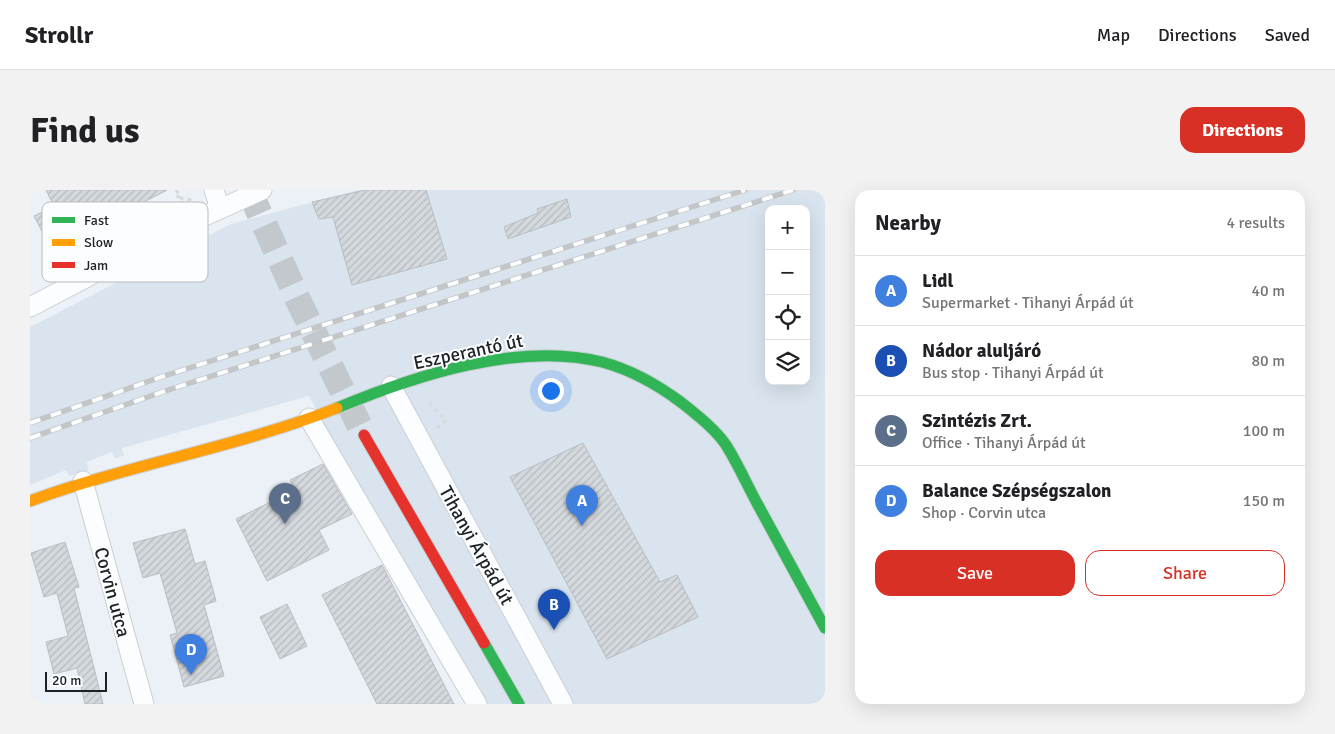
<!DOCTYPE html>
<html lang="en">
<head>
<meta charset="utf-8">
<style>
  body { margin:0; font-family:Signika,sans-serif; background:#f2f2f2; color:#202124 }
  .controls { position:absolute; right:15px; top:15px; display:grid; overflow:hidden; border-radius:10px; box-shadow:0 5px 20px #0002 }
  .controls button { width:45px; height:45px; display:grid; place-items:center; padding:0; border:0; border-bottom:1px solid #e0e0e0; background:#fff; color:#202124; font:25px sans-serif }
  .scale { position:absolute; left:15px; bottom:12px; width:62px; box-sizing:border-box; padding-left:5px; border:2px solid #1e2225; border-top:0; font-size:14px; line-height:18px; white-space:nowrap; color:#1e2225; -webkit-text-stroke:4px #fbfdff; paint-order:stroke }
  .you { position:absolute; left:520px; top:200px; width:18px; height:18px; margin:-12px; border:4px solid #fff; border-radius:50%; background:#1a73e8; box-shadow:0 0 0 8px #1a73e833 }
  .badge { display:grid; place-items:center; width:32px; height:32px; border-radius:50%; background:#d93025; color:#fff; font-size:16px; font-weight:700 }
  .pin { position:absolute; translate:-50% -41px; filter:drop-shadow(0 1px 2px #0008) }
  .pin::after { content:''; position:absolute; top:26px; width:18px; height:15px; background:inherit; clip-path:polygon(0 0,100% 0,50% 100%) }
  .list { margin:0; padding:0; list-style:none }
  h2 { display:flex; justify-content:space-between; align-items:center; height:65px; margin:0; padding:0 20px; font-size:21px }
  h2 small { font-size:16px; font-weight:400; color:#757577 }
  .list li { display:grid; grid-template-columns:32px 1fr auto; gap:15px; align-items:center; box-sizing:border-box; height:70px; padding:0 20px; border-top:1px solid #e0e0e0 }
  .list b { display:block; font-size:19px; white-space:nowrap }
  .list p { margin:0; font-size:16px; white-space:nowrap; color:#757577 }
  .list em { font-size:16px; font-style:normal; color:#757577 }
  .actions { display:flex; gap:10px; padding:15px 20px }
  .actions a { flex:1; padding:11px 0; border:1px solid #d93025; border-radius:15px; text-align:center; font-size:18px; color:#d93025 }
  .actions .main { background:#d93025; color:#fff }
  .icon { flex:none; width:28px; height:28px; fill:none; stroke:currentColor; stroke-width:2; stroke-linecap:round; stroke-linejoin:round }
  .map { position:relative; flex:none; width:795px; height:514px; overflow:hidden; border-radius:15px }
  header { display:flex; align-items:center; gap:30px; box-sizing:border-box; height:70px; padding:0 25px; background:#fff; border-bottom:1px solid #e0e0e0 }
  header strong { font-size:24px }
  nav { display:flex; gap:28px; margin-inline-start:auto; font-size:18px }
  .intro { display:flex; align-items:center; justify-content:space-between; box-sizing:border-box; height:120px; padding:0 30px }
  h1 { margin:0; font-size:35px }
  .button { padding:12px 22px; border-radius:15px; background:#d93025; color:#fff; font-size:18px; font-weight:700 }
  main { display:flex; gap:30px; padding:0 30px }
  aside { flex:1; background:#fff; border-radius:15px; box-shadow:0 5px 20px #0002 }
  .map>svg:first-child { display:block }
  .built { fill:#d9e4ef; fill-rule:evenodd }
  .building { fill:url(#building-hatch); stroke:#b9bdc1 }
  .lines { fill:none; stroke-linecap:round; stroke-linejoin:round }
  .secondary-tunnel { stroke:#c2c8cc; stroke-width:26; stroke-dasharray:26 13; stroke-linecap:butt }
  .street-casing { stroke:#cacfd2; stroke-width:21 }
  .fast-casing { stroke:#cacfd2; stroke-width:13 }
  .slow-casing { stroke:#cacfd2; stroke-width:13 }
  .jam-casing { stroke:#cacfd2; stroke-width:13 }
  .path { stroke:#d7d9db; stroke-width:3; stroke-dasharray:4 4; stroke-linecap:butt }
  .street { stroke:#fcfdfe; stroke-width:19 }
  .fast { stroke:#30b455; stroke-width:11 }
  .slow { stroke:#ff9f0a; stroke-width:11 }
  .jam { stroke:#e5322d; stroke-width:11 }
  .rail-casing { stroke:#c3c5c6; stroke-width:5.5 }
  .rail { stroke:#fbfdff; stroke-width:4; stroke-dasharray:11; stroke-linecap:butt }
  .labels { text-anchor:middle; stroke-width:4; stroke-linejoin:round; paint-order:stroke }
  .street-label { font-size:19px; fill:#1e2225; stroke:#fbfdff }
  .key { fill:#fbfdff; stroke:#b9bbbe; stroke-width:1 }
  .key-label { font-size:14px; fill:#1e2225 }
</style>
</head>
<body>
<header>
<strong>Strollr</strong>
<nav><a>Map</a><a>Directions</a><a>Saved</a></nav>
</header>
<div class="intro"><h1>Find us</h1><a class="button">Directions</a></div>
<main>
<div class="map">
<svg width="795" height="514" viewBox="0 0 795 514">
  <defs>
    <pattern id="building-hatch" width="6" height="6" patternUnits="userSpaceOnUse" patternTransform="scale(1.25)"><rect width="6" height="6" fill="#d4d9dd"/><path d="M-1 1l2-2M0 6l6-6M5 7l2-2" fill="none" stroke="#b6babe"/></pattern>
  </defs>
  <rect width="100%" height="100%" fill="#ebf1f6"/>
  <!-- built -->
  <path class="built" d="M328,0H795V514H448L279,206L92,258L94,265L85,269L82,262L56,272L59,280L39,286L36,280L0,295V137L201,34ZM739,19H776V191H739Z"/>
  <!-- building -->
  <g class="building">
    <polygon points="16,0 137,0 22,60 4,26 24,16"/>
    <polygon points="336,0 396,0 417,69 322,95 303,27 289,29 282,12"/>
    <polygon points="537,9 541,27 478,49 474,37 508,23 507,19"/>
    <polygon points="553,253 630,392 647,385 668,427 577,469 480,287"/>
    <polygon points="293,274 322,324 289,340 299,360 237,391 206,329 265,300 260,290"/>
    <polygon points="155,339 165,374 175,371 186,411 174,415 194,486 154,497 140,445 147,443 130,383 113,388 103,353"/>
    <polygon points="35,352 49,397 44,398 73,514 55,514 47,478 24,484 16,452 38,446 27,403 14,407 1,363"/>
    <polygon points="352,375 395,458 424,514 347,514 292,405"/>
    <polygon points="257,414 277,456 250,469 230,427"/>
  </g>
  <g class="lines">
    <!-- secondary-tunnel -->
    <polyline class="secondary-tunnel" points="219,0 269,112 334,245"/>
    <!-- street casing -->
    <g class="street-casing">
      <g id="street">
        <polyline points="184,0 190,19"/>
        <polyline points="0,117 168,29 232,0"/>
        <polyline points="361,196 533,514"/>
        <polyline points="279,228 447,514"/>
        <polyline points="53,291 114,514"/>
      </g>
    </g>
    <!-- fast casing -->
    <g class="fast-casing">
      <g id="fast">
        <path d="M307,218C384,186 489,151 572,172C602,180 628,195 652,213C667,225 685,239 696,255C708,274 717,295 728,315C750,356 773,397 795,438"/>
        <polyline points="454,453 489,514"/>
      </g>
    </g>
    <!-- slow casing -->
    <g class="slow-casing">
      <path id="slow" d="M0,311C101,274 208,257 307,218"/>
    </g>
    <!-- jam casing -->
    <g class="jam-casing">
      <polyline id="jam" points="334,245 454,453"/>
    </g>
    <!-- path -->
    <g class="path">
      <polyline points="146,0 151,8 162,10"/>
      <polyline points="147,5 155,16"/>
      <polyline points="399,213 416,230 405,240"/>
    </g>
    <!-- street -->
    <use href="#street" class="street"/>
    <!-- fast -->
    <use href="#fast" class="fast"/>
    <!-- slow -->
    <use href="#slow" class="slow"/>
    <!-- jam -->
    <use href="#jam" class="jam"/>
    <!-- rail casing -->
    <g class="rail-casing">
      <g id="rail">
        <polyline points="0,233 131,187 715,0"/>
        <polyline points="0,248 135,201 763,0"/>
      </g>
    </g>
    <!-- rail -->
    <use href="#rail" class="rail"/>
  </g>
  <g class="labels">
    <!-- street labels -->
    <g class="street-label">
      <text transform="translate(438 161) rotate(-12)" y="7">Eszperantó út</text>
      <text transform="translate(447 355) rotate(61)" y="7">Tihanyi Árpád út</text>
      <text transform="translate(83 402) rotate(75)" y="7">Corvin utca</text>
    </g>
  </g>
  <!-- legend -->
  <rect x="12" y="12" width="166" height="80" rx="8" class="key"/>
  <rect x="22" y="27" width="23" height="6" fill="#30b455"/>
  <rect x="22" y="49" width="23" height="7" fill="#ff9f0a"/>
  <rect x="22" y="72" width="23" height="6" fill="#e5322d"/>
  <g class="key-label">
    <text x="54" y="35">Fast</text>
    <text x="54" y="57">Slow</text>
    <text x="54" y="80">Jam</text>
  </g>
</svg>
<div class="controls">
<button>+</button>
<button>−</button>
<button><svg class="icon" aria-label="locate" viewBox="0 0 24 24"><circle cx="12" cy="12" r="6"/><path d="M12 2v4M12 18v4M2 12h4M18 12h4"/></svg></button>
<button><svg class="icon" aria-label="layers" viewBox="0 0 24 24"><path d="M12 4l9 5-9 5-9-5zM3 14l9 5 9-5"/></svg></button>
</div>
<div class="scale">20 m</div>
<div class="you"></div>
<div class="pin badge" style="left:552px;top:336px;background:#3f7fe0">A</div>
<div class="pin badge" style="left:524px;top:440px;background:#1a4fb4">B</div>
<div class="pin badge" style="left:255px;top:334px;background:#5c6f8a">C</div>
<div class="pin badge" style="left:161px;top:485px;background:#3f7fe0">D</div>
</div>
<aside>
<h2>Nearby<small>4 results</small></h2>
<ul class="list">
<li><span class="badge" style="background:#3f7fe0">A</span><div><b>Lidl</b><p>Supermarket · Tihanyi Árpád út</p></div><em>40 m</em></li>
<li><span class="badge" style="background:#1a4fb4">B</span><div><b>Nádor aluljáró</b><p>Bus stop · Tihanyi Árpád út</p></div><em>80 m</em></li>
<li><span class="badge" style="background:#5c6f8a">C</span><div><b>Szintézis Zrt.</b><p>Office · Tihanyi Árpád út</p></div><em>100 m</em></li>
<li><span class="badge" style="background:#3f7fe0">D</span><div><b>Balance Szépségszalon</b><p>Shop · Corvin utca</p></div><em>150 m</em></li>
</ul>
<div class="actions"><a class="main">Save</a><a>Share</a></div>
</aside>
</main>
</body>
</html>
